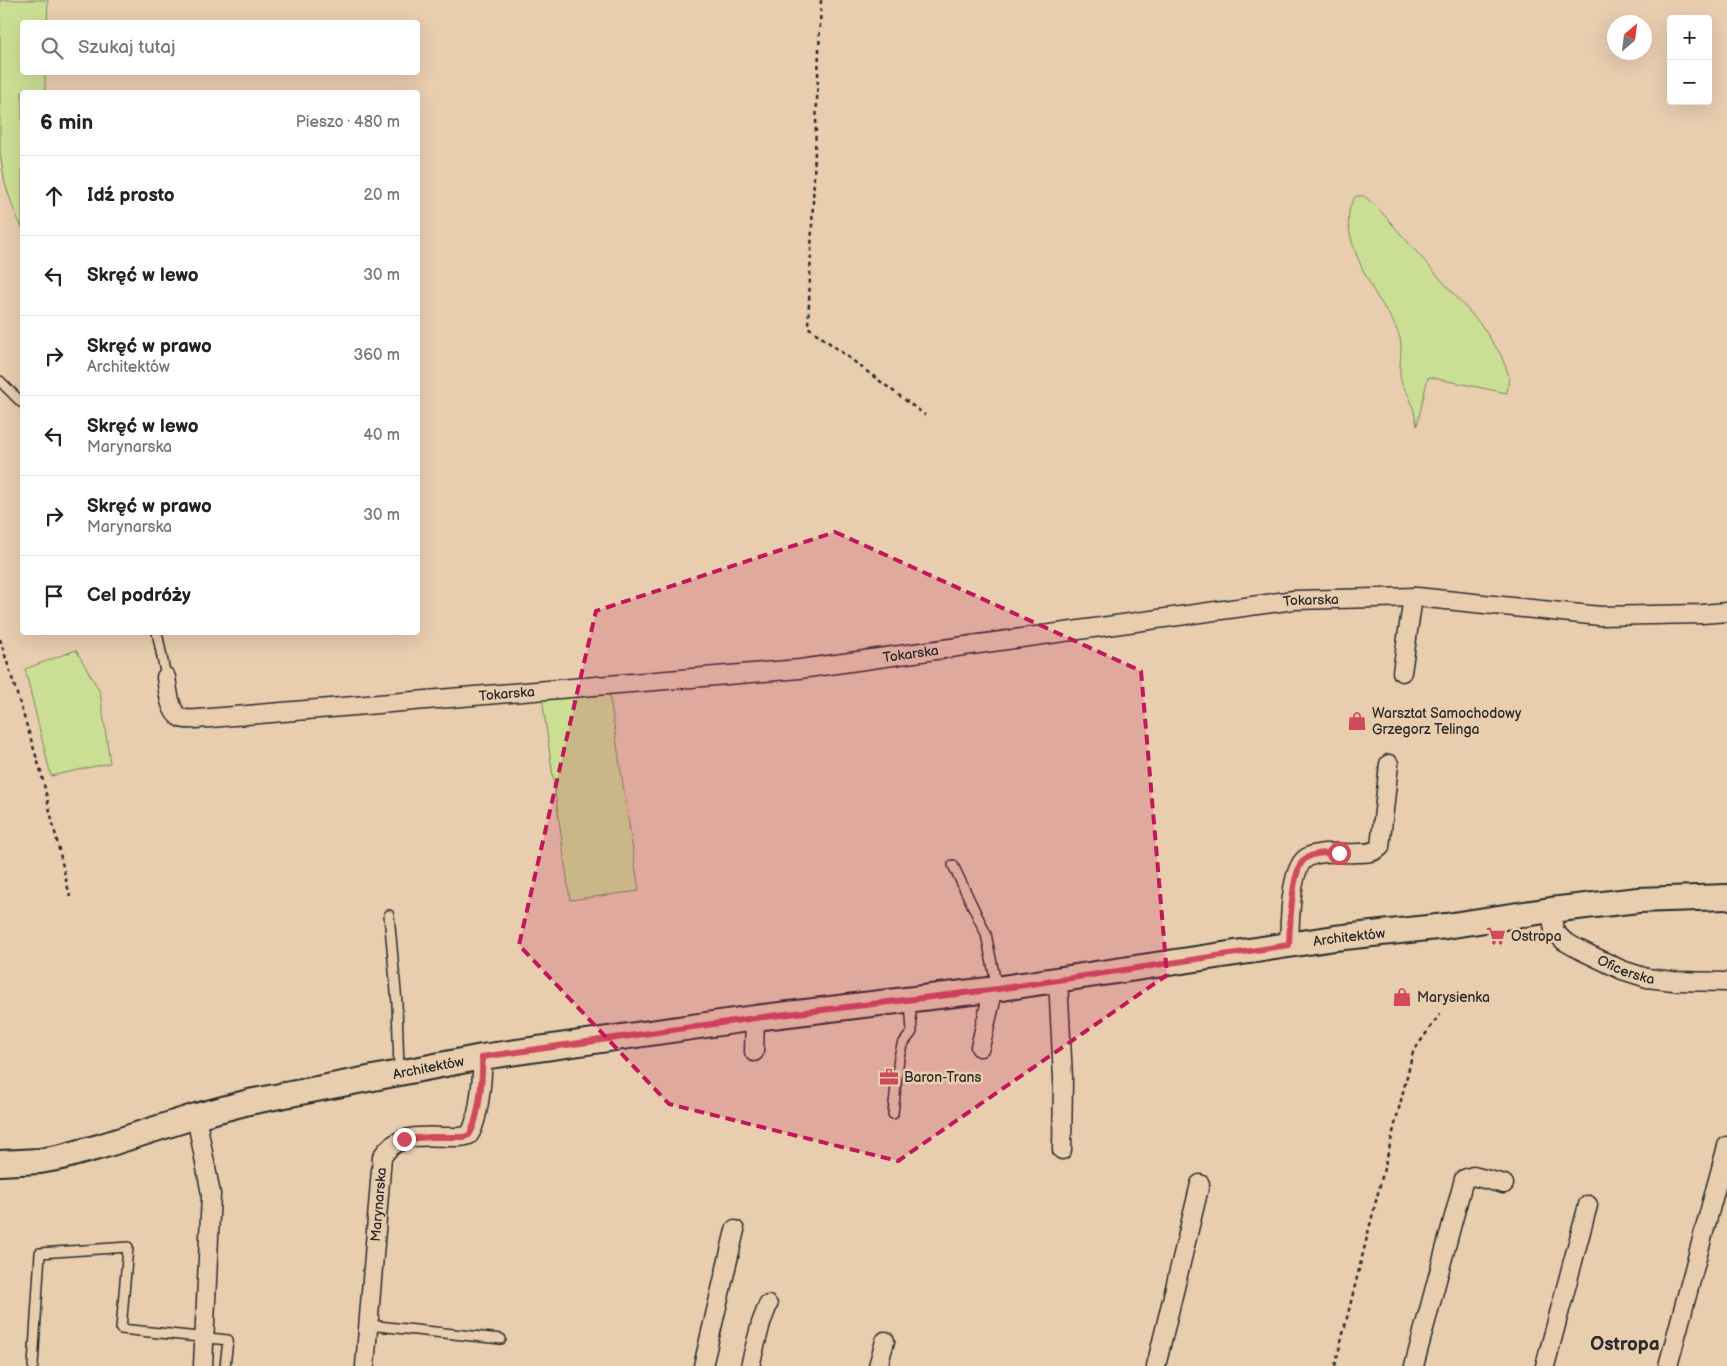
<!DOCTYPE html>
<html lang="pl">
<head>
<meta charset="utf-8">
<style>
  body { margin:0; font-family:"Balsamiq Sans",sans-serif; background:#f6f6f6; color:#222 }
  .controls { position:absolute; right:15px; top:15px; display:grid; overflow:hidden; border-radius:5px; box-shadow:0 5px 20px #0002 }
  .controls button { width:45px; height:45px; display:grid; place-items:center; padding:0; border:0; border-bottom:1px solid #e0e0e0; background:#fff; color:#222; font:25px sans-serif }
  .compass { position:absolute; left:1607px; top:15px; width:45px; height:45px; border-radius:50%; background:#fff; box-shadow:0 5px 20px #0002; rotate:28deg }
  .stop { position:absolute; width:15px; height:15px; margin:-11px; border:4px solid #d1495b; border-radius:50%; background:#fff }
  .stop.end { background:#d1495b; border-color:#fff; box-shadow:0 1px 5px #0008 }
  .list { margin:0; padding:0; list-style:none }
  h2 { display:flex; justify-content:space-between; align-items:center; height:65px; margin:0; padding:0 20px; font-size:21px }
  h2 small { font-size:16px; font-weight:400; color:#767676 }
  .list li { display:grid; grid-template-columns:32px 1fr auto; gap:15px; align-items:center; box-sizing:border-box; height:80px; padding:0 20px; border-top:1px solid #e0e0e0 }
  .list b { display:block; font-size:19px; white-space:nowrap }
  .list p { margin:0; font-size:16px; white-space:nowrap; color:#767676 }
  .list em { font-size:16px; font-style:normal; color:#767676 }
  .icon { flex:none; width:28px; height:28px; fill:none; stroke:currentColor; stroke-width:2; stroke-linecap:round; stroke-linejoin:round }
  .map { position:relative; flex:none; width:1727px; height:1366px; overflow:hidden }
  .search { position:absolute; background:#fff; box-shadow:0 5px 20px #0002; left:20px; top:20px; width:400px; height:55px; display:flex; align-items:center; gap:12px; box-sizing:border-box; padding:0 18px; border-radius:5px; color:#767676; font-size:19px }
  .panel { position:absolute; background:#fff; box-shadow:0 5px 20px #0002; left:20px; top:90px; width:400px; height:545px; border-radius:5px }
  .map>svg:first-child { display:block }
  .green { fill:#cbdf94; stroke:#7b8560 }
  .lines { fill:none; stroke-linecap:round; stroke-linejoin:round }
  .lane-casing { stroke:#2b2b2b; stroke-width:12 }
  .street-casing { stroke:#2b2b2b; stroke-width:21 }
  .secondary-casing { stroke:#2b2b2b; stroke-width:28 }
  .path { stroke:#2b2b2b; stroke-width:2.5; stroke-dasharray:4 4; stroke-linecap:butt }
  .lane { stroke:#e8cdaf; stroke-width:9 }
  .street { stroke:#e8cdaf; stroke-width:18 }
  .secondary { stroke:#e8cdaf; stroke-width:24 }
  .route { stroke:#d1495b; stroke-width:6 }
  .marked { fill:#c2185b; fill-opacity:0.2; stroke:#c2185b; stroke-width:4; stroke-dasharray:10 6; stroke-linejoin:round }
  .labels { text-anchor:middle; stroke-width:5; stroke-linejoin:round; paint-order:stroke }
  .street-label { font-size:14px; fill:#2b2b2b; stroke:#e8cdaf }
  .poi-label { font-size:14px; fill:#2b2b2b; stroke:#e8cdaf; text-anchor:start }
  .district-label { font-size:19px; font-weight:bold; fill:#2b2b2b; stroke:#e8cdaf }
</style>
</head>
<body>
<div class="map">
<svg width="1727" height="1366" viewBox="0 0 1727 1366">
  <rect width="100%" height="100%" fill="#e8cdaf"/>
  <filter id="ink" filterUnits="userSpaceOnUse"><feTurbulence type="fractalNoise" baseFrequency=".02" numOctaves="2"/><feDisplacementMap in="SourceGraphic" scale="10" xChannelSelector="R" yChannelSelector="G"/><feConvolveMatrix kernelMatrix="1 2 1 2 8 2 1 2 1" color-interpolation-filters="sRGB"/></filter>
  <g filter="url(#ink)">
    <!-- green -->
    <g class="green">
      <polygon points="0,0 48,0 47,22 22,22 22,72 45,73 45,92 22,92 22,228 12,205 5,183 0,153"/>
      <path d="M1356,196H1364L1377,207L1482,326L1501,355L1509,376L1507,393L1428,377L1417,426C1415,415 1413,406 1409,396C1406,391 1402,385 1401,380C1398,367 1403,349 1400,338C1395,322 1385,309 1376,295C1363,271 1335,220 1356,196Z"/>
      <polygon points="76,650 100,692 110,763 51,776 25,669"/>
      <polygon points="608,685 639,891 570,900 541,690"/>
    </g>
    <g class="lines">
      <!-- lane casing -->
      <g class="lane-casing">
        <g id="lane">
          <polyline points="0,381 22,403"/>
          <polyline points="157,632 166,677"/>
          <polyline points="953,865 986,934 997,988"/>
          <polyline points="389,915 397,1003 399,1072"/>
          <polyline points="893,1114 899,1057 902,1045 912,1032 910,1000"/>
          <polyline points="368,1325 501,1339"/>
          <polyline points="33,1366 40,1253 128,1247 121,1329 228,1340 225,1366"/>
        </g>
      </g>
      <!-- street casing -->
      <g class="street-casing">
        <g id="street">
          <polyline points="1402,672 1413,597"/>
          <path id="s1" d="M166,677C168,689 169,712 181,718C188,721 202,718 210,718L800,669L1294,600L1417,597L1600,616L1702,614L1727,612"/>
          <path id="s2" d="M1551,910L1554,931L1564,941L1578,949L1622,970L1647,978L1673,981L1727,982"/>
          <path d="M1289,945C1290,926 1289,866 1308,857C1323,850 1342,854 1358,853C1366,853 1374,853 1380,847L1389,764"/>
          <polyline points="1058,979 1063,1078 1062,1150"/>
          <polyline points="980,1047 990,1005 989,990"/>
          <polyline points="754,1052 755,1018"/>
          <polyline points="196,1116 211,1194 203,1366"/>
          <path id="s3" d="M365,1366L382,1157C396,1134 421,1136 446,1137C454,1137 462,1138 469,1135C479,1121 483,1076 482,1057"/>
          <polyline points="703,1366 735,1230"/>
          <polyline points="750,1366 761,1323 768,1305"/>
          <polyline points="878,1366 885,1341"/>
          <polyline points="1156,1366 1200,1184"/>
          <polyline points="1414,1366 1464,1179 1473,1176 1504,1184"/>
          <polyline points="1545,1366 1588,1205"/>
          <polyline points="1668,1366 1727,1146"/>
        </g>
      </g>
      <!-- secondary casing -->
      <g class="secondary-casing">
        <g id="secondary">
          <path id="s4" d="M0,1163L40,1161L62,1157L102,1146L196,1116L249,1102L482,1057L755,1018L989,990L1335,938L1446,926L1551,910L1638,900L1727,897"/>
        </g>
      </g>
      <!-- path -->
      <g class="path">
        <polyline points="821,0 808,327 925,415"/>
        <polyline points="0,639 41,772 70,897"/>
        <polyline points="1335,1366 1413,1052 1440,1014"/>
      </g>
      <!-- lane -->
      <use href="#lane" class="lane"/>
      <!-- street -->
      <use href="#street" class="street"/>
      <!-- secondary -->
      <use href="#secondary" class="secondary"/>
    </g>
  </g>
  <g class="lines" filter="url(#ink)">
    <!-- route -->
    <path class="route" d="M404,1139L432,1137H464L469,1135C479,1121 483,1075 482,1057L755,1018L998,989L1289,945C1290,927 1291,869 1305,859C1314,852 1328,853 1339,853"/>
  </g>
  <!-- marked area -->
  <path class="marked" d="M835,532L1141,671L1167,975L898,1161L669,1104L519,945L596,611Z"/>
  <!-- icons -->
  <defs>
    <g id="shop-bare" transform="scale(1.5)"><path d="M-5-2.5h2.3a2.7 3.5 0 0 1 5.4 0H5L5.5 6h-11ZM-1.5-2.5h3a1.5 2.3 0 0 0-3 0Z" fill="#d1495b" stroke="#e8cdaf" stroke-width="2.5" paint-order="stroke"/></g>
    <g id="supermarket-bare" transform="scale(1.5)"><path d="M-6-5.5h2.5l.6 2H6L4.5 2H-2.5L-4.4-4H-6ZM-1.5 3.2a1.3 1.3 0 1 0 .1 0ZM3 3.2a1.3 1.3 0 1 0 .1 0Z" fill="#d1495b" stroke="#e8cdaf" stroke-width="2.5" paint-order="stroke"/></g>
    <g id="office-bare" transform="scale(1.5)"><path d="M-6-3h4V-5.5h4V-3h4V5H-6ZM-1-4.5V-3h2v-1.5ZM-6 0V1H6V0Z" fill="#d1495b" stroke="#e8cdaf" stroke-width="2.5" paint-order="stroke"/></g>
  </defs>
  <g fill-rule="evenodd">
    <use href="#shop-bare" x="1357" y="721"/>
    <use href="#supermarket-bare" x="1496" y="936"/>
    <use href="#shop-bare" x="1402" y="997"/>
    <use href="#office-bare" x="889" y="1077"/>
  </g>
  <g class="labels">
    <!-- street labels -->
    <g class="street-label">
      <text dy="5" stroke="none"><textPath href="#s1" startOffset="1182">Tokarska</textPath></text>
      <text dy="5" stroke="none"><textPath href="#s1" startOffset="778">Tokarska</textPath></text>
      <text dy="5" stroke="none"><textPath href="#s1" startOffset="372">Tokarska</textPath></text>
      <text dy="5" stroke="none"><textPath href="#s4" startOffset="1370">Architektów</textPath></text>
      <text dy="5" stroke="none"><textPath href="#s2" startOffset="104">Oficerska</textPath></text>
      <text dy="5" stroke="none"><textPath href="#s4" startOffset="440">Architektów</textPath></text>
      <text dy="5" stroke="none"><textPath href="#s3" startOffset="162">Marynarska</textPath></text>
    </g>
    <!-- poi labels -->
    <g class="poi-label">
      <text x="1372" y="718">Warsztat Samochodowy<tspan x="1372" dy="16">Grzegorz Telinga</tspan></text>
      <text x="1511" y="941">Ostropa</text>
      <text x="1417" y="1002">Marysienka</text>
      <text x="904" y="1082">Baron-Trans</text>
    </g>
    <!-- district labels -->
    <g class="district-label">
      <text x="1625" y="1350">Ostropa</text>
    </g>
  </g>
</svg>
<div class="controls">
<button>+</button>
<button>−</button>
</div>
<svg class="compass" viewBox="-18 -18 36 36"><path d="M0-13l5 13h-10z" fill="#e53935"/><path d="M0 13l5-13h-10z" fill="#767676"/></svg>
<div class="stop" style="left:1339px;top:853px"></div>
<div class="stop end" style="left:404px;top:1139px"></div>
<div class="search"><svg class="icon" aria-label="search" viewBox="0 0 24 24"><circle cx="10" cy="10" r="6"/><path d="M15 15l6 6"/></svg>Szukaj tutaj</div>
<section class="panel">
<h2>6 min<small>Pieszo · 480 m</small></h2>
<ul class="list">
<li><svg class="icon" aria-label="ahead" viewBox="0 0 24 24"><path d="M12 20V5M6 11l6-6 6 6"/></svg><div><b>Idź prosto</b></div><em>20 m</em></li>
<li><svg class="icon" aria-label="left" viewBox="0 0 24 24"><path d="M17 20v-9H6M10 6l-5 5 5 5"/></svg><div><b>Skręć w lewo</b></div><em>30 m</em></li>
<li><svg class="icon" aria-label="right" viewBox="0 0 24 24"><path d="M7 20v-9h11M14 6l5 5-5 5"/></svg><div><b>Skręć w prawo</b><p>Architektów</p></div><em>360 m</em></li>
<li><svg class="icon" aria-label="left" viewBox="0 0 24 24"><path d="M17 20v-9H6M10 6l-5 5 5 5"/></svg><div><b>Skręć w lewo</b><p>Marynarska</p></div><em>40 m</em></li>
<li><svg class="icon" aria-label="right" viewBox="0 0 24 24"><path d="M7 20v-9h11M14 6l5 5-5 5"/></svg><div><b>Skręć w prawo</b><p>Marynarska</p></div><em>30 m</em></li>
<li><svg class="icon" aria-label="arrive" viewBox="0 0 24 24"><path d="M6 21V4h12l-3 4 3 4H6"/></svg><div><b>Cel podróży</b></div></li>
</ul>
</section>
</div>
</body>
</html>
